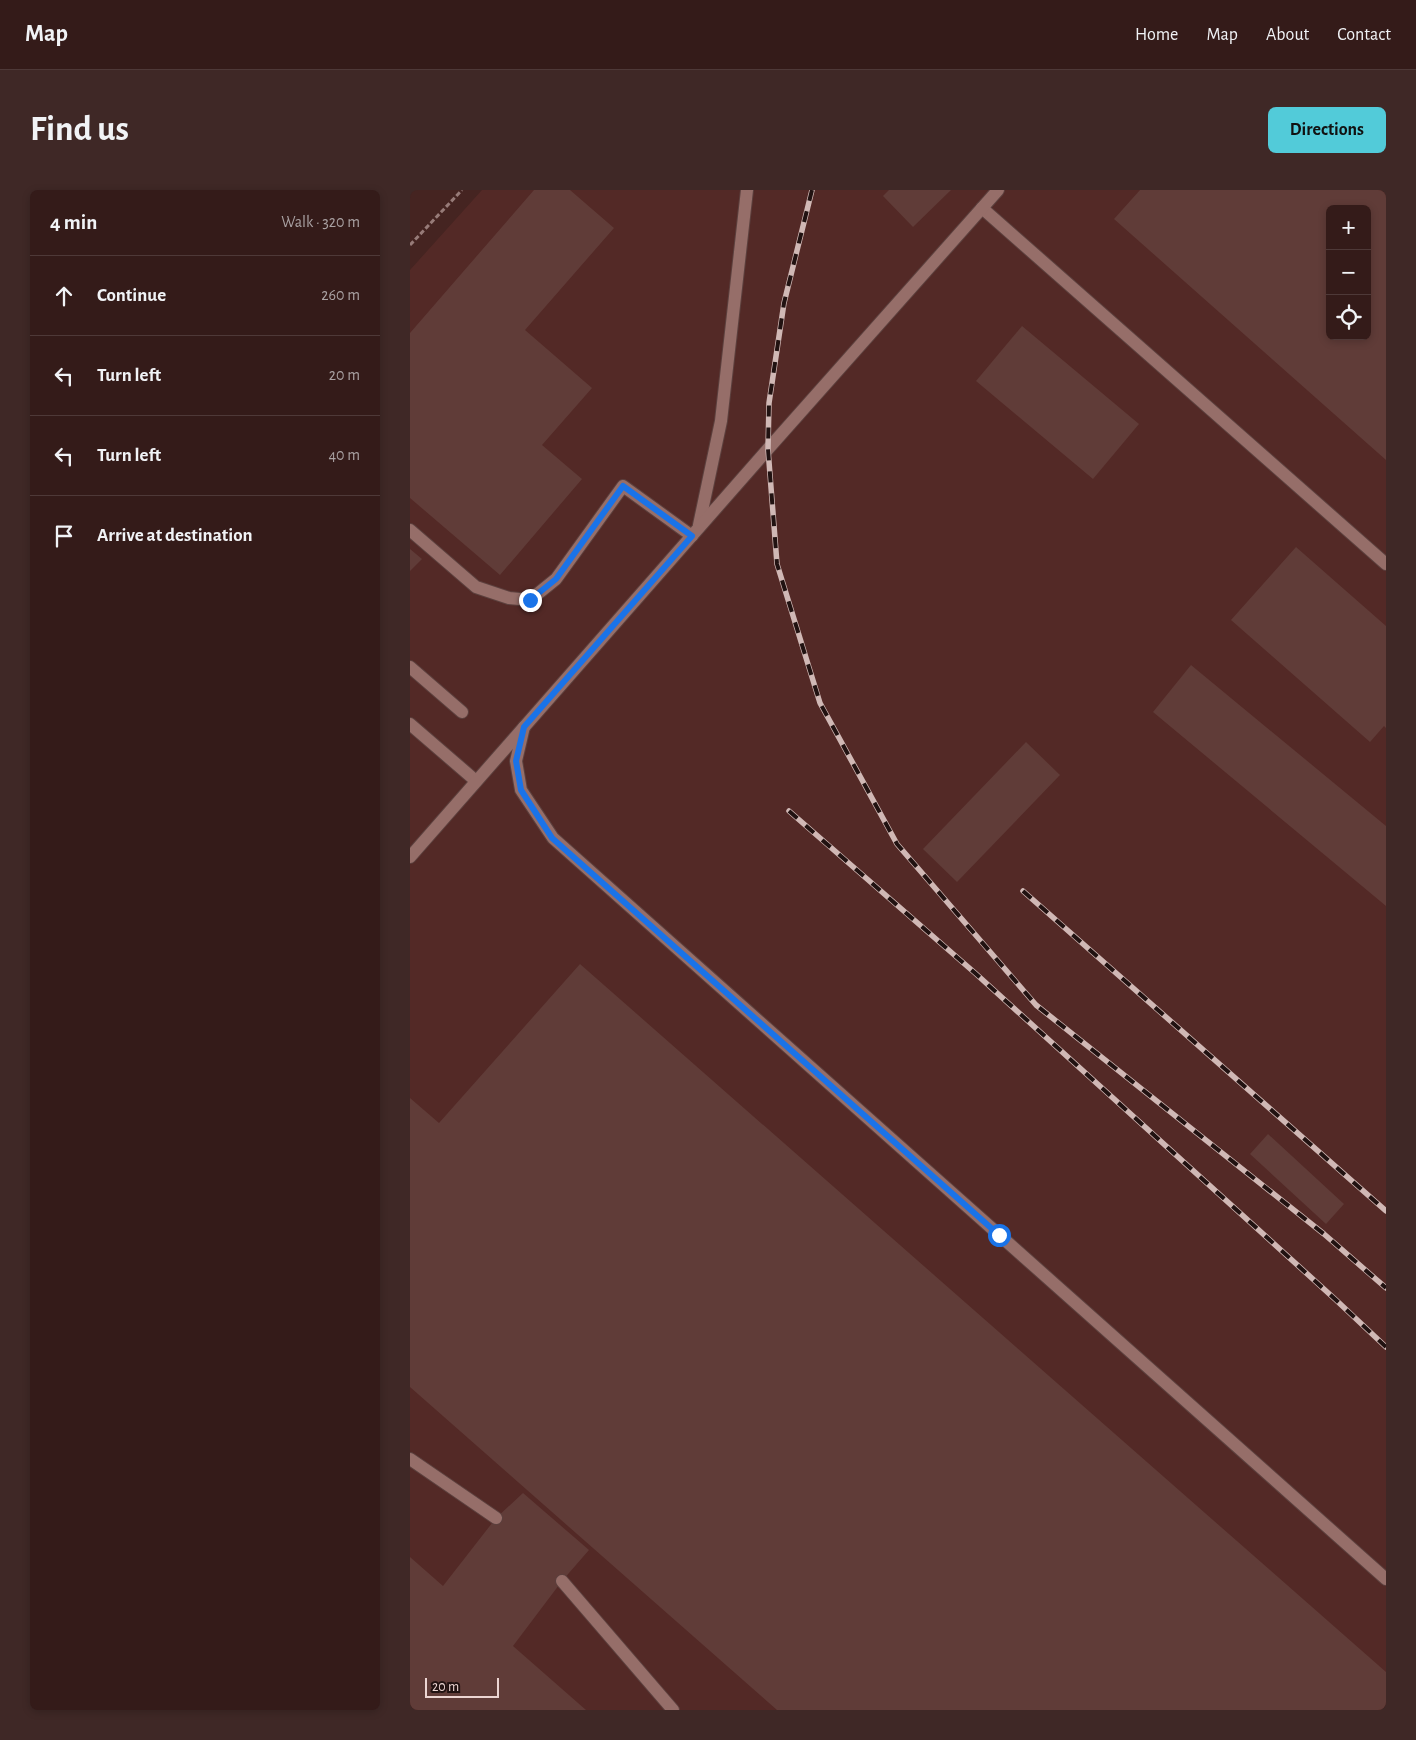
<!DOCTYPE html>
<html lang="en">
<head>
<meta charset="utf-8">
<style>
  body { margin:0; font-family:"Alegreya Sans",sans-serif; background:#3f2826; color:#f1f3f6 }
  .controls { position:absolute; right:15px; top:15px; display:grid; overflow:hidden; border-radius:8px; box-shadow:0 2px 8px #0003 }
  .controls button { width:45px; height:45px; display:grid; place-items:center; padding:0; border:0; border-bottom:1px solid #4e3938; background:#341b19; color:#f1f3f6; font:25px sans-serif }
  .scale { position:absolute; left:15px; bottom:12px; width:74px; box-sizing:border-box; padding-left:5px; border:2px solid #ecd5d2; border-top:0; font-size:14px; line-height:18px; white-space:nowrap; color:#ecd5d2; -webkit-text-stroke:4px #211211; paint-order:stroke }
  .stop { position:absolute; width:15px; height:15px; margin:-11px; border:4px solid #1a73e8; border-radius:50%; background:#fff }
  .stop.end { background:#1a73e8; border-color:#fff; box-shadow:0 1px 5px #0008 }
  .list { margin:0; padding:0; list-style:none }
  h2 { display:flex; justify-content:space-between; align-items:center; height:65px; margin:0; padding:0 20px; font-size:21px }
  h2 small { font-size:16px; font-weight:400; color:#a9a1a2 }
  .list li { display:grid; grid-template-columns:32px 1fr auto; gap:15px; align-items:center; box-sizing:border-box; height:80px; padding:0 20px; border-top:1px solid #4e3938 }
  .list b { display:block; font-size:19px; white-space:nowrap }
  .list em { font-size:16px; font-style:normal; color:#a9a1a2 }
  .icon { flex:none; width:28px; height:28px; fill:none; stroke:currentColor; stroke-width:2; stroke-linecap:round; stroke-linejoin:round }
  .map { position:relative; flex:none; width:976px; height:1520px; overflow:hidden; border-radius:8px }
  header { display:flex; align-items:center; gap:30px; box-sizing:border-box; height:70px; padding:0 25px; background:#341b19; border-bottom:1px solid #4e3938 }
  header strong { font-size:24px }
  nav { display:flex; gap:28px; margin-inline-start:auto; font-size:18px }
  .intro { display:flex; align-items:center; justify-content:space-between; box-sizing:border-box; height:120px; padding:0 30px }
  h1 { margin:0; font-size:35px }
  .button { padding:12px 22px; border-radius:8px; background:#52cbd9; color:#111; font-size:18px; font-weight:700 }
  main { display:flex; gap:30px; padding:0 30px }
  aside { flex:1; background:#341b19; border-radius:8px; box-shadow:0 2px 8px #0003 }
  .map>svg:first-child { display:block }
  .built { fill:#532926; fill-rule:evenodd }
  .building { fill:#603c38; fill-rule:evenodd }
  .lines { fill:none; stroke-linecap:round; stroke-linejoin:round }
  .service-casing { stroke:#5c403e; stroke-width:14 }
  .path { stroke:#977b78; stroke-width:3; stroke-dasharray:5 2.5; stroke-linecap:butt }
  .service { stroke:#966e69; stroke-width:12 }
  .rail-casing { stroke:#d0b8b5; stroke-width:5.5 }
  .rail { stroke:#211211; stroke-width:4; stroke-dasharray:11; stroke-linecap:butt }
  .route { stroke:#1a73e8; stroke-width:6 }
</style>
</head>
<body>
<header>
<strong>Map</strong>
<nav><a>Home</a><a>Map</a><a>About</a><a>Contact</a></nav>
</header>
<div class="intro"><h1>Find us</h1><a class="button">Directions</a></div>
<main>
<aside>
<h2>4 min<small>Walk · 320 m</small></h2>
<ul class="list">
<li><svg class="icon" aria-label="ahead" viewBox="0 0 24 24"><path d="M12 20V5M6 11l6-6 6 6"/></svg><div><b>Continue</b></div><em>260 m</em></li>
<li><svg class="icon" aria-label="left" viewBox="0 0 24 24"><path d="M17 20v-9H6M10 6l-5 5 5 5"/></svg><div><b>Turn left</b></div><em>20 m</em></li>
<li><svg class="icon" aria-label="left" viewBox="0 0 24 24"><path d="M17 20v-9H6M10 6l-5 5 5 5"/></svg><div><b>Turn left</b></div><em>40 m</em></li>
<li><svg class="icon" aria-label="arrive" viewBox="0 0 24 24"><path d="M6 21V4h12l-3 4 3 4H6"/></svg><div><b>Arrive at destination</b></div></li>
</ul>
</aside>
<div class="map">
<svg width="976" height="1520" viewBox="0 0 976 1520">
  <rect width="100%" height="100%" fill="#452421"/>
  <!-- built -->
  <path class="built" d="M72,0H976V1520H0V80ZM920,19H957V146H920Z"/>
  <!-- building -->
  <g class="building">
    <polygon points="124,0 160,0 204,38 115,140 182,198 132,255 172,289 90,385 0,308 0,143"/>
    <polygon points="479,0 541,0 503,37 473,6"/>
    <path d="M730,0H976V270L704,29ZM920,19H957V146H920Z"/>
    <polygon points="612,136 729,234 683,289 566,191"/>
    <polygon points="886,357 976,436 976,538 974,536 960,552 821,430"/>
    <polygon points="0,359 12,369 0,381"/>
    <polygon points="781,475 976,636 976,716 743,522"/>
    <polygon points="616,552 650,585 547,692 513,659"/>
    <polygon points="170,774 976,1482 976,1520 367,1520 0,1197 0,908 29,933"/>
    <polygon points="858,944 934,1014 916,1034 840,964"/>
    <polygon points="113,1303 179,1360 152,1391 103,1456 176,1520 0,1520 0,1367 33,1396 86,1328"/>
  </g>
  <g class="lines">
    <!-- service casing -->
    <g class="service-casing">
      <g id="service">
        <polyline points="572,18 976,374"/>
        <polyline points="289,335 311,231 337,0"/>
        <polyline points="0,340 66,397 99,408 120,410 146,389 213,296 282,346"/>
        <polyline points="0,477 52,522"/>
        <polyline points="0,534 66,591"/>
        <polyline points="114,537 106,571 111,600 143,648 976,1389"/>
        <polyline points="0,667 358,259 588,0"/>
        <polyline points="0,1269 86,1328"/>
        <polyline points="152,1391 263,1520"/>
      </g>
    </g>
    <!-- path -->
    <polyline class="path" points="0,55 52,0"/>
    <!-- service -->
    <use href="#service" class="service"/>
    <!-- rail casing -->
    <g class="rail-casing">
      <g id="rail">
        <polyline points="402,0 374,113 359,213 358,259 367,374 410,513 487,654 626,815 914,1044 976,1098"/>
        <polyline points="379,621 565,783 926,1110 976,1157"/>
        <polyline points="613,701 976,1021"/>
      </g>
    </g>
    <!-- rail -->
    <use href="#rail" class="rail"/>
  </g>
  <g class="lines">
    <!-- route -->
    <polyline class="route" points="120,410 146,389 213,296 282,346 114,537 106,571 111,600 142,648 589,1045"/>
  </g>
</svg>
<div class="controls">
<button>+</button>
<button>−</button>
<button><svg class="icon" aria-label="locate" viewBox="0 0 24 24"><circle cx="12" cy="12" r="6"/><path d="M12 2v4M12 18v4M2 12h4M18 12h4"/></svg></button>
</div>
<div class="scale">20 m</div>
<div class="stop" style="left:589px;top:1045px"></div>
<div class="stop end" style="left:120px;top:410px"></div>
</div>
</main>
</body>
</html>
